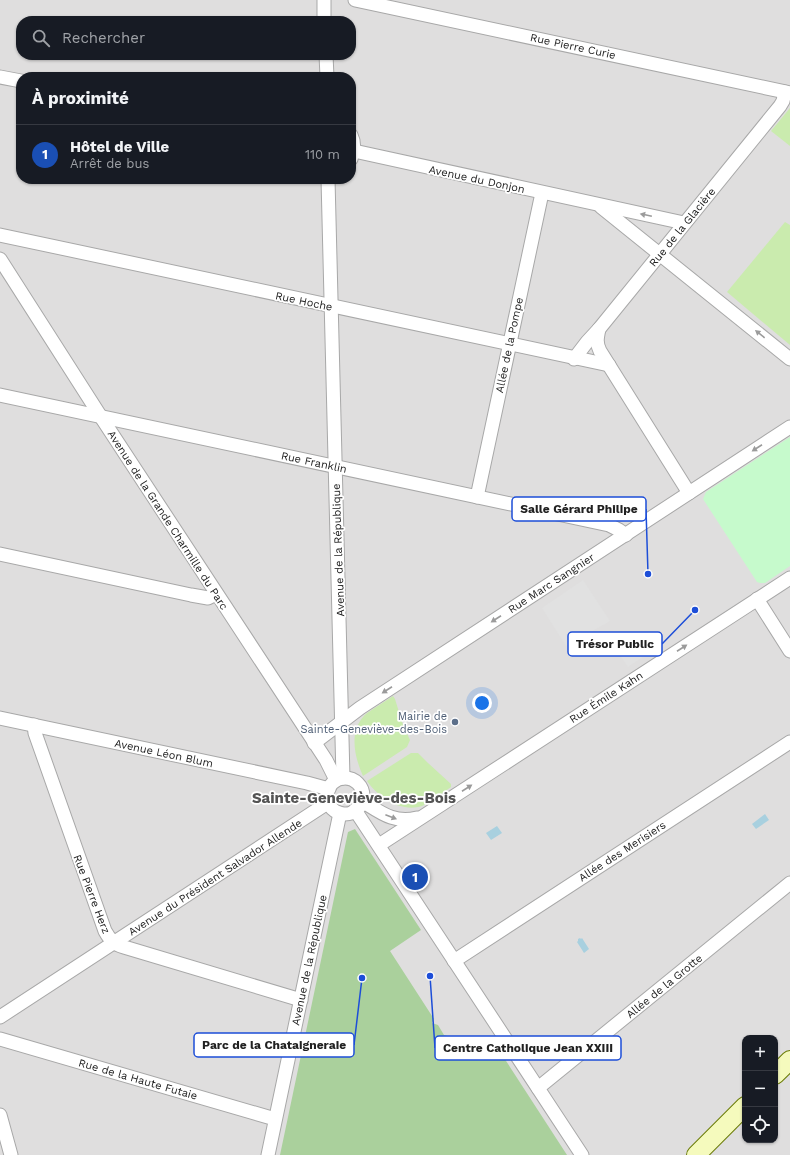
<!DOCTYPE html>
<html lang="fr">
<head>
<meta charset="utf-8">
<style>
  body { margin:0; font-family:"Work Sans",sans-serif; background:#242831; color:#f1f3f6 }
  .controls { position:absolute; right:12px; bottom:12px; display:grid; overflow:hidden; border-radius:8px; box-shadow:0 1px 3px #0004 }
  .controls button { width:36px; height:36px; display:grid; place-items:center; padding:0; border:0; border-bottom:1px solid #363941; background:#171b24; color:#f1f3f6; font:20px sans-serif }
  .you { position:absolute; left:482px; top:703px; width:14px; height:14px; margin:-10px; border:3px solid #fff; border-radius:50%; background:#1a73e8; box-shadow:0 0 0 6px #1a73e833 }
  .badge { display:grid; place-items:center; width:26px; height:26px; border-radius:50%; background:#7c3aed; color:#fff; font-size:13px; font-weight:700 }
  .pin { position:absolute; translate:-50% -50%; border:2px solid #fff; box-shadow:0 1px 4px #0006 }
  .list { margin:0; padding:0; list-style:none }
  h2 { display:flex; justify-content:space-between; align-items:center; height:52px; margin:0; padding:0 16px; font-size:17px }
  h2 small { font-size:13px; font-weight:400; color:#9ea1a6 }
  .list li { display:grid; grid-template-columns:26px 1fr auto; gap:12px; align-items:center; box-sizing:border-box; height:60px; padding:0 16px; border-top:1px solid #363941 }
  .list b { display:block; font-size:15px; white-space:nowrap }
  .list p { margin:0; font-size:13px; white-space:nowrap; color:#9ea1a6 }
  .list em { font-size:13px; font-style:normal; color:#9ea1a6 }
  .icon { flex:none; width:22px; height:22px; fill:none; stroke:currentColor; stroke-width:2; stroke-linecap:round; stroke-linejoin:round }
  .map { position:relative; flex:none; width:790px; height:1155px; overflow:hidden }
  .search { position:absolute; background:#171b24; box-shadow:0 1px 3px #0004; left:16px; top:16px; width:340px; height:44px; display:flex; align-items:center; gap:10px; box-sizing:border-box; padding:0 14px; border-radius:16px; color:#9ea1a6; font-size:15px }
  .panel { position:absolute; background:#171b24; box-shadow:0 1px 3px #0004; left:16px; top:72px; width:340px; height:112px; border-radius:16px }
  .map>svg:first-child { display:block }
  .residential { fill:#dfdede; fill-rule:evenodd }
  .grass { fill:#caebae }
  .forest { fill:#aad09c }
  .park { fill:#c6facc }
  .parking { fill:#e1e1e1 }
  .water { fill:#a8d0df }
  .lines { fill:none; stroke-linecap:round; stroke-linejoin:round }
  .street-casing { stroke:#a8a8a8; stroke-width:15 }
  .secondary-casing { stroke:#6a7b05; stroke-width:20 }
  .street { stroke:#fff; stroke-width:13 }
  .secondary { stroke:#f5fabd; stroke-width:18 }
  .oneway { fill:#9b9b9b }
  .service-dot { fill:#5c6f8a; stroke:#fff; stroke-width:1.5 }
  .labels { text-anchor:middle; stroke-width:3.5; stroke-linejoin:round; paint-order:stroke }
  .street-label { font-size:11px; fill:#212121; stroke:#fff }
  .service-label { font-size:11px; fill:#4e5e75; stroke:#fff; text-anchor:end }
  .district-label { font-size:15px; font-weight:bold; fill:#545454; stroke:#fff }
  .leader { fill:none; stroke:#1d4ed8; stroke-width:1.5 }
  .callout-dot { fill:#1d4ed8; stroke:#fff; stroke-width:1.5 }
  .callout { fill:#fff; stroke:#1d4ed8; stroke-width:1.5 }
  .callout-label { font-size:12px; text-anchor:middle; font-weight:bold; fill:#212121 }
</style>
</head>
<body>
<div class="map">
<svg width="790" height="1155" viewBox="0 0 790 1155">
  <rect width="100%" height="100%" fill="#f1eee8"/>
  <!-- residential -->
  <path class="residential" d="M0,0H790V1155H0ZM21,21H351V55H21ZM21,77H351V179H21ZM745,1038H775V1140H745Z"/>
  <!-- grass -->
  <g class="grass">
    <polygon points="790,108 790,146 771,131"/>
    <polygon points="785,222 790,225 790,345 727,292"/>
    <path d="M393,696L395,699L403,725L410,740L407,747L363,776C354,756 348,729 367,713Z"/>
    <path d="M411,753H418L428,763L451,784V787C442,793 432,802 422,806C401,813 378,797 367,781Z"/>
  </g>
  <!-- forest -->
  <polygon class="forest" points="355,829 421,930 390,951 434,1019 432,1023 438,1025 444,1035 494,1050 497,1047 567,1155 280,1155 348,832"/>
  <!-- park -->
  <polygon class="park" points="790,437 790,566 765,583 760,583 757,582 703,499 706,492"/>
  <!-- parking -->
  <g class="parking">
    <polygon points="583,580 610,621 566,646 542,608"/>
    <polygon points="638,635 650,652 628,667 616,649"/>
  </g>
  <!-- water -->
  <g class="water">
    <polygon points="765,814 769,820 756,829 752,824"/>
    <polygon points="497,826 502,833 491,840 486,833"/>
    <polygon points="580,938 581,939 582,938 589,949 584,953 577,942 578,941 578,939"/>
  </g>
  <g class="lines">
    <!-- street casing -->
    <g class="street-casing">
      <g id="street">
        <polyline points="324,0 324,21"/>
        <polyline points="355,0 790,93"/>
        <polyline points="326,55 327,77"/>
        <polyline points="0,77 21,81"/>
        <path d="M351,135C355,143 354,151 351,159"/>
        <polyline points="354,151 684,223"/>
        <polyline points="328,179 343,778"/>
        <polyline points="601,207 790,359"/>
        <polyline points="0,235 609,365"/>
        <polyline points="0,259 101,417 326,760 336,780"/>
        <path d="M599,329C597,338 596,343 600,351L689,493"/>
        <polyline points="574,359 587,342 599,329 780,106 783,101 785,92"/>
        <polyline points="0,395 609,525 619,530 626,535"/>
        <polyline points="477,497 542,193"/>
        <polyline points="0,554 191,595 208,598 216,594"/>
        <polyline points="757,599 790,651"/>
        <polyline points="0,718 307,783 329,789"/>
        <path d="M34,725L35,733L105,931C110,940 114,944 124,947L301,1000"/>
        <polyline points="314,743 360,708 790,427"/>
        <circle cx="345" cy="796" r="18"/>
        <path d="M362,801C380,812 394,824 417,818"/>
        <polyline points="355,810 582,1155"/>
        <polyline points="379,845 790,578"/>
        <polyline points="454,961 790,742"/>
        <polyline points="0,1017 329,802"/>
        <polyline points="0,1039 275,1119"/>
        <polyline points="538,1088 790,883"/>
        <polyline points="0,1115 11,1155"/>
        <polyline points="268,1155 340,813"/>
      </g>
    </g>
    <!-- secondary casing -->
    <g class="secondary-casing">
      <g id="secondary">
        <polyline points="775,1075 790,1060"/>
        <polyline points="696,1155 745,1106"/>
      </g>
    </g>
    <!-- street -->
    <use href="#street" class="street"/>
    <!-- secondary -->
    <use href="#secondary" class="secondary"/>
  </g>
  <!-- one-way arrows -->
  <defs><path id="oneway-solid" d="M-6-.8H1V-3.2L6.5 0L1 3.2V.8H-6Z"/></defs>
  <g class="oneway">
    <use href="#oneway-solid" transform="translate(646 215) rotate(-168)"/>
    <use href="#oneway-solid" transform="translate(760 334) rotate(-141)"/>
    <use href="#oneway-solid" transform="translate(757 448) rotate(147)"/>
    <use href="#oneway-solid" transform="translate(496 619) rotate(147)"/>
    <use href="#oneway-solid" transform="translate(682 648) rotate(-33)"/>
    <use href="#oneway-solid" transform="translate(387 690) rotate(147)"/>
    <use href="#oneway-solid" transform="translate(467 788) rotate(-33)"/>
    <use href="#oneway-solid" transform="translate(391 817) rotate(21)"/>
  </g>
  <!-- markers -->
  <circle class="service-dot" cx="455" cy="722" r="4"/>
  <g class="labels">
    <!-- street labels -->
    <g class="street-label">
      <text transform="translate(573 46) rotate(12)" y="4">Rue Pierre Curie</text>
      <text transform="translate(477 179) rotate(12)" y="4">Avenue du Donjon</text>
      <text transform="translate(682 227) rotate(-51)" y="4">Rue de la Glacière</text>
      <text transform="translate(304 301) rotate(12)" y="4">Rue Hoche</text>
      <text transform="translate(509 345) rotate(-78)" y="4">Allée de la Pompe</text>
      <text transform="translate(314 462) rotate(12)" y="4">Rue Franklin</text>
      <text transform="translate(168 520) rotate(57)" y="4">Avenue de la Grande Charmille du Parc</text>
      <text transform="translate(338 550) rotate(-92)" y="4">Avenue de la République</text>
      <text transform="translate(551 583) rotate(-33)" y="4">Rue Marc Sangnier</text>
      <text transform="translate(606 697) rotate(-33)" y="4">Rue Émile Kahn</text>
      <text transform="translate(164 753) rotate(12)" y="4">Avenue Léon Blum</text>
      <text transform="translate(622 851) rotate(-33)" y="4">Allée des Merisiers</text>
      <text transform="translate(215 877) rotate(-33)" y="4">Avenue du Président Salvador Allende</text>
      <text transform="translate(92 894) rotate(69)" y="4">Rue Pierre Herz</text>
      <text transform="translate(309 960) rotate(-78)" y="4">Avenue de la République</text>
      <text transform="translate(664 986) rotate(-39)" y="4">Allée de la Grotte</text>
      <text transform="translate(138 1079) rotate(16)" y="4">Rue de la Haute Futaie</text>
    </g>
    <!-- service labels -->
    <g class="service-label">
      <text x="447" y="720">Mairie de<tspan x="447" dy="13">Sainte-Geneviève-des-Bois</tspan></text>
    </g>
    <!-- district labels -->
    <g class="district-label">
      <text x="354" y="803">Sainte-Geneviève-des-Bois</text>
    </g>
  </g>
  <!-- callouts -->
  <path class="leader" d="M648 574L646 509M695 610L662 644M362 978L354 1045M430 976L435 1048"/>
  <g class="callout-dot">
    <circle cx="648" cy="574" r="4"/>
    <circle cx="695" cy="610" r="4"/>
    <circle cx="362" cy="978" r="4"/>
    <circle cx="430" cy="976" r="4"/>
  </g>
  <g class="callout">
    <rect x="512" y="497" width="134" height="24" rx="4"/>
    <rect x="568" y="632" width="94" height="24" rx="4"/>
    <rect x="194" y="1033" width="160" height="24" rx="4"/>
    <rect x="435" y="1036" width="186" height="24" rx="4"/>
  </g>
  <g class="callout-label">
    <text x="579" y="513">Salle Gérard Philipe</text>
    <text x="615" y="648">Trésor Public</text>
    <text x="274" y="1049">Parc de la Chataigneraie</text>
    <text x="528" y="1052">Centre Catholique Jean XXIII</text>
  </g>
</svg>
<div class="controls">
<button>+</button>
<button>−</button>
<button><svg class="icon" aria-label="locate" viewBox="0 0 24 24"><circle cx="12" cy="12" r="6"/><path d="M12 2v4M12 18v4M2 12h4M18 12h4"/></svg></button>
</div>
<div class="you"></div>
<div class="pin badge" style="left:415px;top:877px;background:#1a4fb4">1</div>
<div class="search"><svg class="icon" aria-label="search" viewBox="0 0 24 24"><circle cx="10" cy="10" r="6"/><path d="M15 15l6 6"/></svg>Rechercher</div>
<section class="panel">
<h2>À proximité<small></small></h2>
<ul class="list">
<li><span class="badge" style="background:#1a4fb4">1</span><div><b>Hôtel de Ville</b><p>Arrêt de bus</p></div><em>110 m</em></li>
</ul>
</section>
</div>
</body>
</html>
